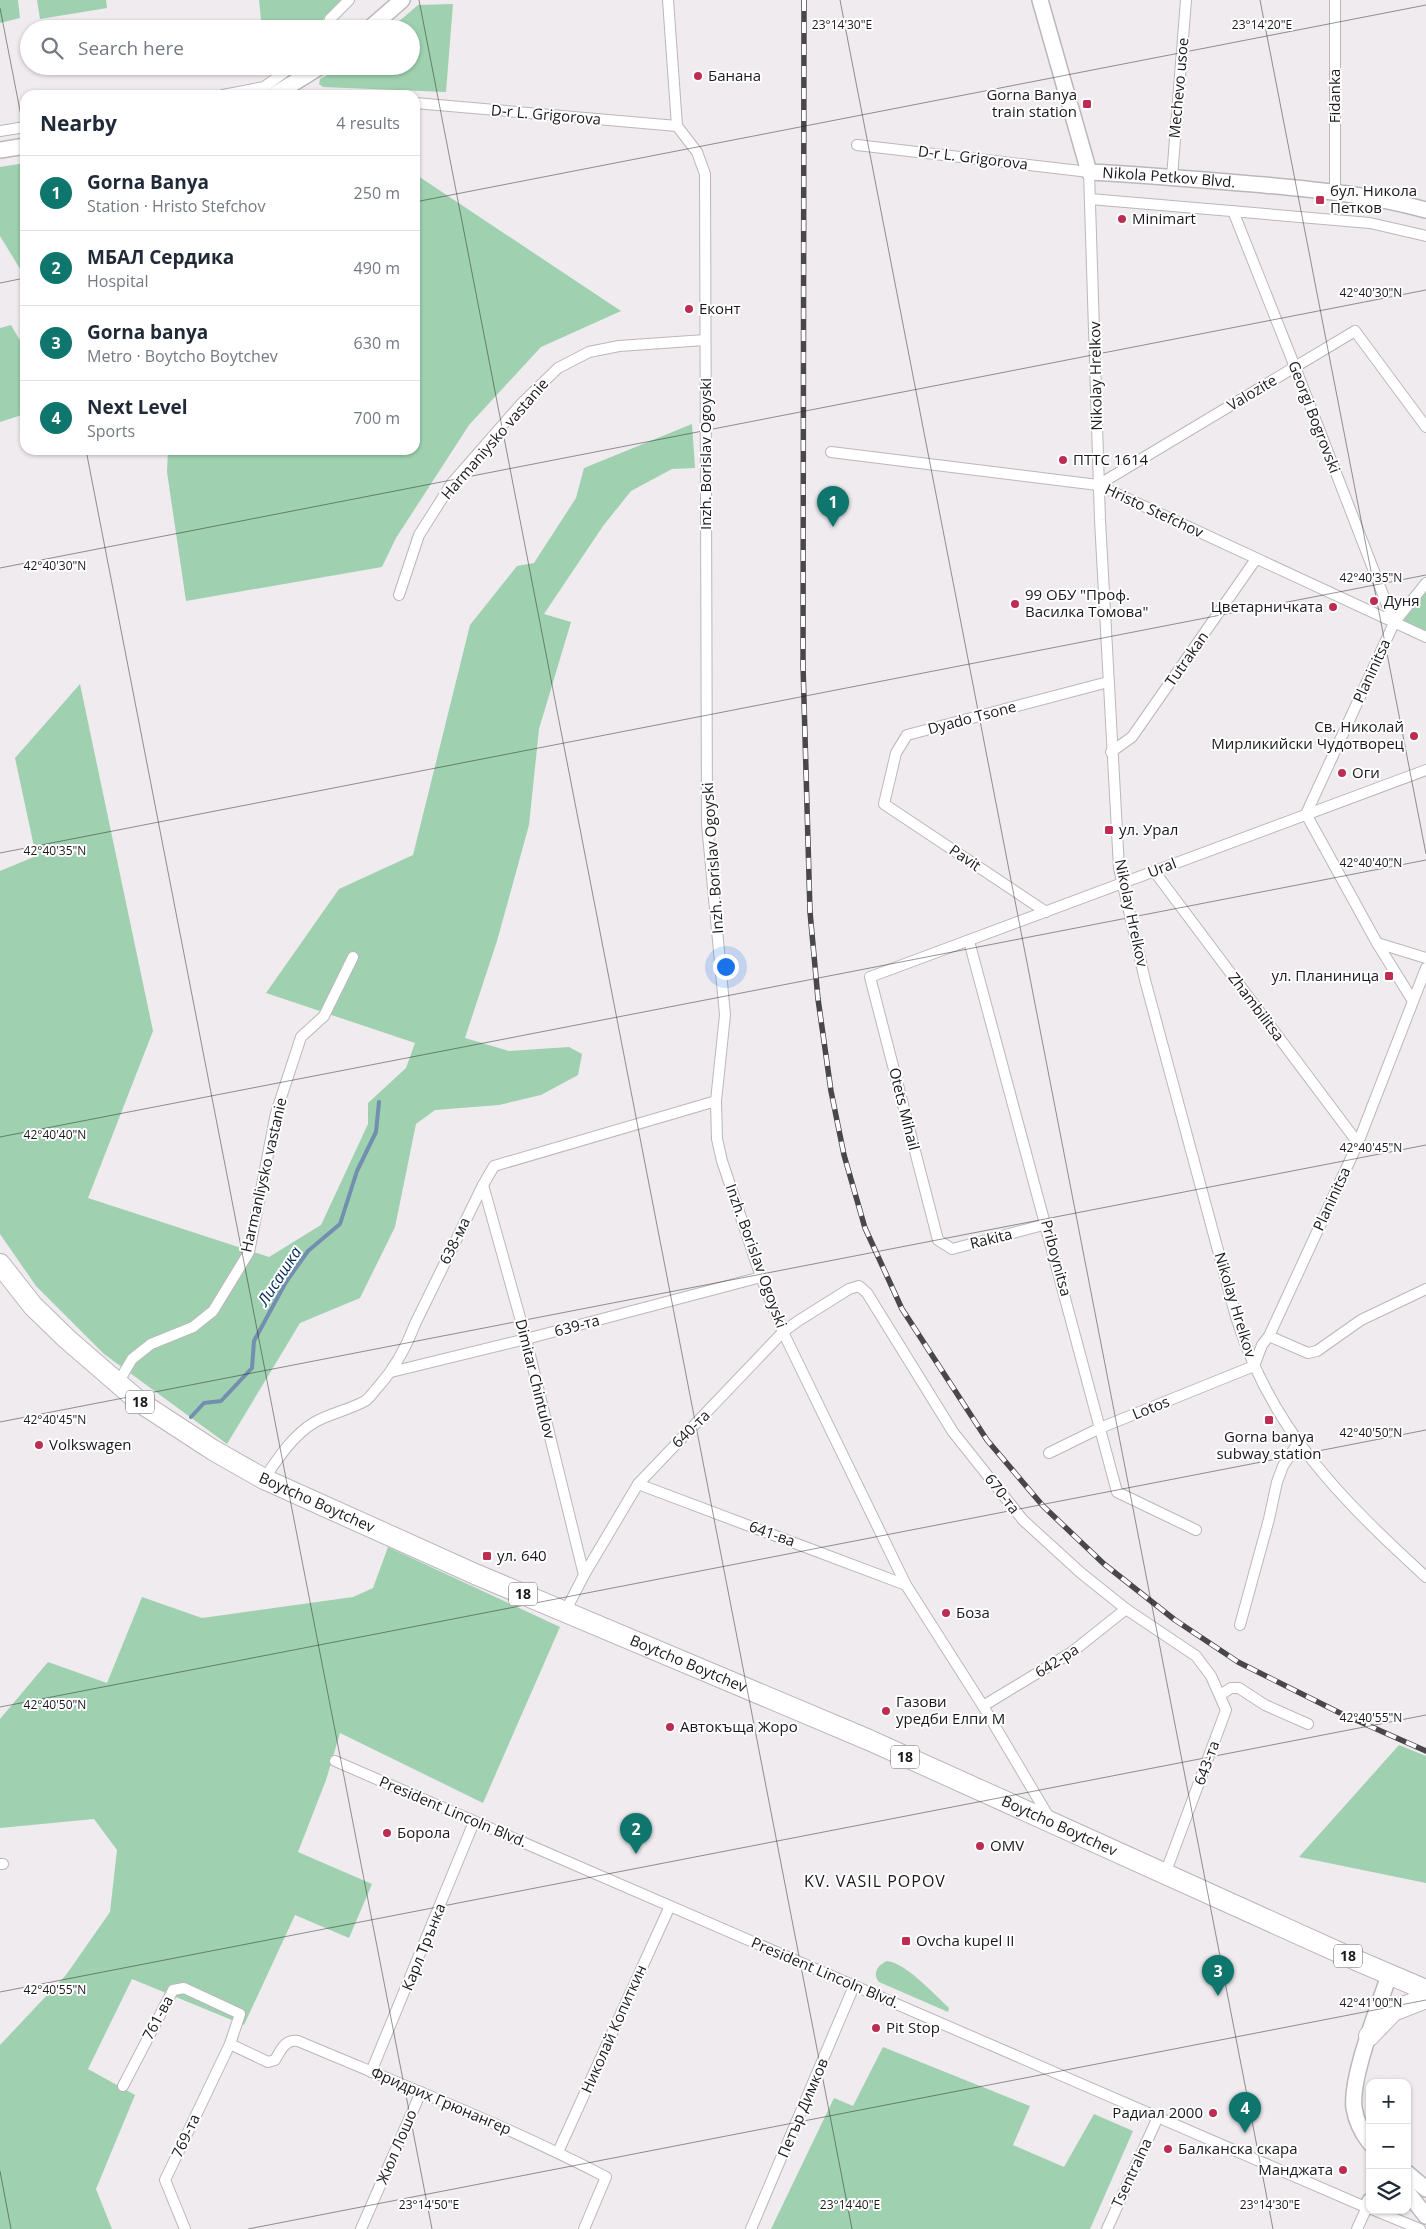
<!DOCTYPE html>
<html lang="en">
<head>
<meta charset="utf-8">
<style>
  body { margin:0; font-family:"Open Sans",sans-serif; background:#f2f2f3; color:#1f2937 }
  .controls { position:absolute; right:15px; bottom:15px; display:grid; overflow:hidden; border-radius:10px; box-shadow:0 1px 4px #0004 }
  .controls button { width:45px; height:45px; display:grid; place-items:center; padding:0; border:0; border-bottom:1px solid #e0e1e3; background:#fff; color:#1f2937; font:25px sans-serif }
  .you { position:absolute; left:725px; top:966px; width:18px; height:18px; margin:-12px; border:4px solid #fff; border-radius:50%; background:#1a73e8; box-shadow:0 0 0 8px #1a73e833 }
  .badge { display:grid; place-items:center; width:32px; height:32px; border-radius:50%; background:#0f766e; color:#fff; font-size:16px; font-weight:700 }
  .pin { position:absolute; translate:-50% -41px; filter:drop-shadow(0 1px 2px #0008) }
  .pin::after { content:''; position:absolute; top:26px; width:18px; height:15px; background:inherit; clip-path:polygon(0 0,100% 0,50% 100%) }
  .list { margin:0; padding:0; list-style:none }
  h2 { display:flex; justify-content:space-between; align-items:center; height:65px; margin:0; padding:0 20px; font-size:21px }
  h2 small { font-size:16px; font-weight:400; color:#747a83 }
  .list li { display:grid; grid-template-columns:32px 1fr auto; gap:15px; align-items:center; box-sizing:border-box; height:75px; padding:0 20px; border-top:1px solid #e0e1e3 }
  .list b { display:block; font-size:19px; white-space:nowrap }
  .list p { margin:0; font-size:16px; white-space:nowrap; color:#747a83 }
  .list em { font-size:16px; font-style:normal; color:#747a83 }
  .icon { flex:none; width:28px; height:28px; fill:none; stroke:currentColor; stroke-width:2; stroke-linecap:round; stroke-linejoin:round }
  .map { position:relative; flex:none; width:1426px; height:2229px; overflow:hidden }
  .search { position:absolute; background:#fff; box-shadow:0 1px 4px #0004; left:20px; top:20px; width:400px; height:55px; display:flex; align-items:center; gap:12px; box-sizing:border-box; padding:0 18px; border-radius:28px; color:#747a83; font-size:19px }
  .panel { position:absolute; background:#fff; box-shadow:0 1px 4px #0004; left:20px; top:90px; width:400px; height:365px; border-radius:15px }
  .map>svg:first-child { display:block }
  .green { fill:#9fd1b0 }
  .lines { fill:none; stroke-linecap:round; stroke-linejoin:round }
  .stream { stroke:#738fb0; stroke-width:4 }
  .street-casing { stroke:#bbb7bb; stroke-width:12 }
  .secondary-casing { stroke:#bbb7bb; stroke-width:18 }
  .highway-casing { stroke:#bbb7bb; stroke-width:22 }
  .street { stroke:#fff; stroke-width:10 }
  .secondary { stroke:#fff; stroke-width:15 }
  .highway { stroke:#fff; stroke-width:20 }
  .rail-casing { stroke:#4a474a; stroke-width:5.5 }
  .rail { stroke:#fff; stroke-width:4; stroke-dasharray:11; stroke-linecap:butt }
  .ticks { fill:none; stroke:#1b191b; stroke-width:1; stroke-opacity:0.45 }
  .poi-dot { fill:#bd2d51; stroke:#fff; stroke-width:2 }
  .labels { text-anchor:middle; stroke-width:4; stroke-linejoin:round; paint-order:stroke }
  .shield { fill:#fff; stroke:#5f5e5f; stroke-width:1 }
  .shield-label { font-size:14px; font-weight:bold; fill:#1b191b }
  .poi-label { font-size:15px; fill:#1b191b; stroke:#fff; text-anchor:start }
  .street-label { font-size:15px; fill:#1b191b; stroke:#fff }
  .water-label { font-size:16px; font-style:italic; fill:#002a54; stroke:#fff }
  .neighbourhood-label { font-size:16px; letter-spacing:1px; fill:#1b191b; stroke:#fff }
  .ticks-label { font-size:12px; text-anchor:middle; fill:#1b191b; stroke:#fff; stroke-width:4; stroke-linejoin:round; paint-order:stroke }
</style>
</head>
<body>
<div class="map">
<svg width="1426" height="2229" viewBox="0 0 1426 2229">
  <rect width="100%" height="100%" fill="#efebef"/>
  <!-- green -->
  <g class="green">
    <polygon points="0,0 18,0 20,18 0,23"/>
    <polygon points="37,0 106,0 107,8 40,19"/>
    <polygon points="259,0 342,0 324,17 320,29 262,29"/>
    <polygon points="453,4 446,92 323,87 319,84 320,79 343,66 411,66 411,29 390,29 418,5"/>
    <polygon points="25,163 25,277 0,236 0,167"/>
    <polygon points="415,174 621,311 541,347 469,425 396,538 382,567 186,601 167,472 168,450 415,450"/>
    <polygon points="11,325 25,349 25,414 0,422 0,328"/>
    <polygon points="692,424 695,468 672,469 631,491 603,526 544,614 571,622 539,729 529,825 497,941 465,1038 509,1051 569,1047 582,1054 578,1075 541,1095 499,1105 435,1110 416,1124 395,1227 360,1298 300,1323 227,1444 104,1354 36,1286 0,1234 0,871 36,856 15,758 80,684 153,1031 88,1198 269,1257 321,1225 368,1124 368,1103 406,1068 415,1043 266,993 339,889 413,855 470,625 517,566 534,563 576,498 584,468"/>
    <polygon points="1426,583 1426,637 1394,623"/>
    <polygon points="388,1547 560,1627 483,1803 340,1733 326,1780 298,1852 372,1884 349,1938 295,1915 244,2025 132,1979 88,2069 135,2095 96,2189 112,2229 0,2229 0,2045 66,1975 110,1912 117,1850 94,1819 0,1828 0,1719 48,1662 107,1683 142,1597 202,1618 353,1597 373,1588"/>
    <polygon points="1399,1745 1426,1756 1426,1883 1299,1857"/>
    <path d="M887,1961C906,1963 935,1995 949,2008L948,2012L879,1982C872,1973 878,1965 887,1961Z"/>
    <polygon points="883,2047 1030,2106 1013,2145 1064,2167 1094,2114 1133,2131 1090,2229 771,2229 834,2098 853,2106"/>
  </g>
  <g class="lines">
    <!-- stream -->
    <polyline class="stream" points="191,1417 204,1403 221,1401 252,1368 254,1341 286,1282 308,1251 340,1224 357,1171 376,1132 379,1102"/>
    <!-- street casing -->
    <g class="street-casing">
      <g id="street">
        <polyline points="668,0 677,126 697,152 705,174 707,824 725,1015 716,1101 717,1139 722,1161 761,1277 783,1332 906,1585 983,1706 1050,1819"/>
        <polyline points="1335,0 1335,192"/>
        <polyline points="326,29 330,19 349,0"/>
        <polyline points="223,95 264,87 293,66"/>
        <polyline points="415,103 677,126"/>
        <polyline points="0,131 25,127"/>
        <path d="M857,145L1089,172L1100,520L1119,868L1145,980L1236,1317C1271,1430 1341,1499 1426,1577"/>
        <polyline points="1172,177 1186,0"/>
        <polyline points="1090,199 1370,223 1426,236"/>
        <polyline points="1233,211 1295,367 1394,623"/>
        <polyline points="831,452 1098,485 1426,637"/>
        <polyline points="1098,485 1355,331 1426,427"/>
        <polyline points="399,595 419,535 452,483 522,403 558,368 589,352 619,346 705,340"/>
        <polyline points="1111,752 1132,737 1256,559"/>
        <polyline points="1306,814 1394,623 1426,583"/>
        <polyline points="1306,814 1377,943 1413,1001"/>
        <polyline points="1154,871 1358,1143"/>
        <polyline points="1046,912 884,804 896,753 907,735 1108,682"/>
        <polyline points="969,941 1117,1492 1196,1530"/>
        <polyline points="1377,943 1426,958"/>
        <polyline points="483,1185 526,1339 584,1575"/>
        <polyline points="1047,1224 952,1249 938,1240 870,977 1426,770"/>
        <polyline points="1269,1336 1308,1353 1317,1351 1361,1320 1426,1289"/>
        <polyline points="1254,1366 1262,1345 1269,1336 1358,1143 1426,968"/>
        <polyline points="391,1372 526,1339 761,1277"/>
        <polyline points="118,1383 132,1359 151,1344 193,1327 213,1311 249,1252 276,1113 301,1037 324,1016 353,957"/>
        <polyline points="1049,1453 1100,1428 1254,1366"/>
        <path d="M264,1479C278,1458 293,1435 315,1422C331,1413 349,1410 365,1401C370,1398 374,1391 378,1387C395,1368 406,1348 415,1324L483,1185L494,1166L716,1101"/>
        <polyline points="638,1484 906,1585"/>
        <polyline points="565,1612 584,1575 638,1484 783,1332 798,1321 849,1289 859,1286 867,1293 953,1432 1023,1520 1081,1573 1126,1609 1196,1656 1211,1676 1226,1710 1165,1874"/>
        <polyline points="1240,1625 1269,1519 1277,1482 1283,1466 1298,1443"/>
        <polyline points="1220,1695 1231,1688 1239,1688 1265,1705 1308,1724"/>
        <polyline points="983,1706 1072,1652 1126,1609"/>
        <polyline points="335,1761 1370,2209"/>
        <polyline points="0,1864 3,1864"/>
        <path d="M230,2044L268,2062L275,2060C281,2050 285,2039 298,2041C402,2085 506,2125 606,2177L584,2229"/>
        <polyline points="371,2072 474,1822"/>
        <polyline points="123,2086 173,1990 184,1988 240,2014 230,2044 165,2180 185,2229"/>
        <polyline points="558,2152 670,1906"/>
        <polyline points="1374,2210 1420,2229"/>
        <polyline points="361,2229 421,2092"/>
        <polyline points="751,2229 854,1986"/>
        <polyline points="1107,2229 1158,2117"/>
        <polyline points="1357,2229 1367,2207"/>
      </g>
    </g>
    <!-- secondary casing -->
    <g class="secondary-casing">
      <g id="secondary">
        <path id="s1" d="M1040,0L1089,172C1147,175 1205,180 1264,185C1319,190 1372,195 1426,210"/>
        <polyline points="369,29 402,0"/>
        <polyline points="274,95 321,66"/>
        <polyline points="0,150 25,146"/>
        <path d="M1370,2143C1362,2133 1356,2120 1354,2108C1350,2077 1379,2007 1389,1975"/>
        <polyline points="1407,2173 1426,2189"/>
        <polyline points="1407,2192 1426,2216"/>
        <polyline points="1367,2207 1370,2201"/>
      </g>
    </g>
    <!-- highway casing -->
    <g class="highway-casing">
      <g id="highway">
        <path id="s2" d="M0,1264L33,1306L67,1339L141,1403L213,1450L264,1479L475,1574L869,1740L1358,1961L1426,1990"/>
        <polyline points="1369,2036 1393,2011 1426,1998"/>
      </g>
    </g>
    <!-- street -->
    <use href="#street" class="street"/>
    <!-- secondary -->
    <use href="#secondary" class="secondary"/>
    <!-- highway -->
    <use href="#highway" class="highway"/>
    <!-- rail casing -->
    <g class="rail-casing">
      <polyline id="rail" points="804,0 803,665 810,912 818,999 831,1091 844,1155 865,1228 902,1309 987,1440 1043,1506 1104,1564 1175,1620 1238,1662 1338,1712 1426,1751"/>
    </g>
    <!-- rail -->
    <use href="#rail" class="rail"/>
  </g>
  <!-- ticks -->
  <path class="ticks" d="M419,0L852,2229M840,0L1273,2229M1260,0L1426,854M0,8L25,136M415,202L1426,5M0,283L25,278M86,450L432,2229M0,568L1426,290M0,853L1426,575M0,1137L1426,860M0,1422L1426,1145M0,1707L1426,1430M0,1992L1426,1715M0,2171L11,2229M248,2229L1426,2000"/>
  <!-- markers -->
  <g class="poi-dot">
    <circle cx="698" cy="76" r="5"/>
    <rect x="1082" y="99" width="10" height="10" rx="2.5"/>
    <rect x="1315" y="195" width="10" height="10" rx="2.5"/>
    <circle cx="1122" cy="219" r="5"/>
    <circle cx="689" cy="309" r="5"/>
    <circle cx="1063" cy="460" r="5"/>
    <circle cx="1374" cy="601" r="5"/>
    <circle cx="1015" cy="604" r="5"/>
    <circle cx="1333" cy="607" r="5"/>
    <circle cx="1414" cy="736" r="5"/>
    <circle cx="1342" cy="773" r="5"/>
    <rect x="1104" y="825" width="10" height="10" rx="2.5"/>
    <rect x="1384" y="971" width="10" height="10" rx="2.5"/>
    <rect x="1264" y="1415" width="10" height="10" rx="2.5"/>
    <circle cx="39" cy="1445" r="5"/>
    <rect x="482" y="1551" width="10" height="10" rx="2.5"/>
    <circle cx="946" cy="1613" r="5"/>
    <circle cx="886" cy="1711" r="5"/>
    <circle cx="670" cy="1727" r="5"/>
    <circle cx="387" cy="1833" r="5"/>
    <circle cx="980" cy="1846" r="5"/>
    <rect x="901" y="1936" width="10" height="10" rx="2.5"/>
    <circle cx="876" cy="2028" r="5"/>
    <circle cx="1213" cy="2113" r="5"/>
    <circle cx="1168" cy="2149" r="5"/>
    <circle cx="1343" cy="2170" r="5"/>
  </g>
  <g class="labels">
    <!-- shield labels -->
    <g class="shield">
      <rect x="126" y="1390.5" width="28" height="23" rx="4"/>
      <rect x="509" y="1582.5" width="28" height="23" rx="4"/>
      <rect x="891" y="1745.5" width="28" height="23" rx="4"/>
      <rect x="1334" y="1944.5" width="28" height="23" rx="4"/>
    </g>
    <g class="shield-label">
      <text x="140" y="1407">18</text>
      <text x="523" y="1599">18</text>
      <text x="905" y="1762">18</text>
      <text x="1348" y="1961">18</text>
    </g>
    <!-- poi labels -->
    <g class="poi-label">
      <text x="708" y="81">Банана</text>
      <text x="1077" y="100" text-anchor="end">Gorna Banya<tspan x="1077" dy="17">train station</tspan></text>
      <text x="1330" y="196">бул. Никола<tspan x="1330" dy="17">Петков</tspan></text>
      <text x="1132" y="224">Minimart</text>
      <text x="699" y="314">Еконт</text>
      <text x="1073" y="465">ПТТС 1614</text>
      <text x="1025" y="600">99 ОБУ "Проф.<tspan x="1025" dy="17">Василка Томова"</tspan></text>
      <text x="1384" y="606">Дуня</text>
      <text x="1323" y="612" text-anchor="end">Цветарничката</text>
      <text x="1404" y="732" text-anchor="end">Св. Николай<tspan x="1404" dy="17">Мирликийски Чудотворец</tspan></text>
      <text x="1352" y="778">Оги</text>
      <text x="1119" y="835">ул. Урал</text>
      <text x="1379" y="981" text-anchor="end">ул. Планиница</text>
      <text x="1269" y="1442" text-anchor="middle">Gorna banya<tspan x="1269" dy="17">subway station</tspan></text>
      <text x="49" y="1450">Volkswagen</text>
      <text x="497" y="1561">ул. 640</text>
      <text x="956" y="1618">Боза</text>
      <text x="896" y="1707">Газови<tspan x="896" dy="17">уредби Елпи М</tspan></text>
      <text x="680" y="1732">Автокъща Жоро</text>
      <text x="397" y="1838">Борола</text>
      <text x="990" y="1851">OMV</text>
      <text x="916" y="1946">Ovcha kupel II</text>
      <text x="886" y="2033">Pit Stop</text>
      <text x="1203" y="2118" text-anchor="end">Радиал 2000</text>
      <text x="1178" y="2154">Балканска скара</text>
      <text x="1333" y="2175" text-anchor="end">Манджата</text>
    </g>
    <!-- street labels -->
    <g class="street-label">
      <text transform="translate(1179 88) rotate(-85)" y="5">Mechevo usoe</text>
      <text transform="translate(1335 96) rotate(-90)" y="5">Fidanka</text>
      <text transform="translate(546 115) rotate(5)" y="5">D-r L. Grigorova</text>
      <text transform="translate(973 158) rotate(7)" y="5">D-r L. Grigorova</text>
      <text dy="5" stroke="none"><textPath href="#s1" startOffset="259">Nikola Petkov Blvd.</textPath></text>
      <text transform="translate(1096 376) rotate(-91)" y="5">Nikolay Hrelkov</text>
      <text transform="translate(1252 393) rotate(-31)" y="5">Valozite</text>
      <text transform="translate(1314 417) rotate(69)" y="5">Georgi Bogrovski</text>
      <text transform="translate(495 439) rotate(-49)" y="5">Harmaniysko vastanie</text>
      <text transform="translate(706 454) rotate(-90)" y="5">Inzh. Borislav Ogoyski</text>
      <text transform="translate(1154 511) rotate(25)" y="5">Hristo Stefchov</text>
      <text transform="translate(1187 659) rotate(-55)" y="5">Tutrakan</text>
      <text transform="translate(1372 671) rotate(-65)" y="5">Planinitsa</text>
      <text transform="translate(972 718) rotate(-15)" y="5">Dyado Tsone</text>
      <text transform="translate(713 858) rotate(-94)" y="5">Inzh. Borislav Ogoyski</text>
      <text transform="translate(965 858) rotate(34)" y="5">Pavit</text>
      <text transform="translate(1162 868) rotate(-21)" y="5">Ural</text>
      <text transform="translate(1131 913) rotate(78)" y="5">Nikolay Hrelkov</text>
      <text transform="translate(1256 1007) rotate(53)" y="5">Zhambilitsa</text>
      <text transform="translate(904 1109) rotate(76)" y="5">Otets Mihail</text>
      <text transform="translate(264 1175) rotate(-77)" y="5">Harmanliysko vastanie</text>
      <text transform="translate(1332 1199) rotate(-65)" y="5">Planinitsa</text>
      <text transform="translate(991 1239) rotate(-14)" y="5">Rakita</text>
      <text transform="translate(455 1241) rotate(-64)" y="5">638-ма</text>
      <text transform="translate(756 1256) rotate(70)" y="5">Inzh. Borislav Ogoyski</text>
      <text transform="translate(1056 1258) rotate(75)" y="5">Priboynitsa</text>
      <text transform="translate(1235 1305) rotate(73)" y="5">Nikolay Hrelkov</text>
      <text transform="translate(577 1326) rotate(-15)" y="5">639-та</text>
      <text transform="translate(535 1379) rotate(76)" y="5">Dimitar Chintulov</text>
      <text transform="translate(1151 1408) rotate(-22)" y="5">Lotos</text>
      <text transform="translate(691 1429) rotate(-45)" y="5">640-та</text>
      <text transform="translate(1002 1494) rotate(52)" y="5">670-та</text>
      <text dy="5" stroke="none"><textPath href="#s2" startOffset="401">Boytcho Boytchev</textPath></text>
      <text transform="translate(772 1534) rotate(20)" y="5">641-ва</text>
      <text transform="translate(1057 1661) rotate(-33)" y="5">642-ра</text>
      <text dy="5" stroke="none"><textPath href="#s2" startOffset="806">Boytcho Boytchev</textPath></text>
      <text transform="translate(1207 1763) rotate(-70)" y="5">643-та</text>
      <text transform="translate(453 1812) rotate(23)" y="5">President Lincoln Blvd.</text>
      <text dy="5" stroke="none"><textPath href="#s2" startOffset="1211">Boytcho Boytchev</textPath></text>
      <text transform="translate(424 1947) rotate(-68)" y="5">Карл Трънка</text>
      <text transform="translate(825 1973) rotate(23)" y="5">President Lincoln Blvd.</text>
      <text transform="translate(158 2018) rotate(-62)" y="5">761-ва</text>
      <text transform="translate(614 2029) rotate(-66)" y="5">Николай Копиткин</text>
      <text transform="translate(441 2101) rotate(23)" y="5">Фридрих Грюнангер</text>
      <text transform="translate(803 2108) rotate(-67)" y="5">Петър Димков</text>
      <text transform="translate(186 2136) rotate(-65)" y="5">769-та</text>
      <text transform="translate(397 2147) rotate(-67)" y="5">Жюл Лошо</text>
      <text transform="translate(1132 2173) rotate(-65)" y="5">Tsentralna</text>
    </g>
    <!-- water labels -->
    <g class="water-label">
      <text transform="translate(279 1276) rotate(-57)" y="6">Лисашка</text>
    </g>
    <!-- neighbourhood labels -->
    <g class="neighbourhood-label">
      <text x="875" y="1887">KV. VASIL POPOV</text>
    </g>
  </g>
  <g class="ticks-label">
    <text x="842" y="29">23°14'30"E</text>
    <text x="1262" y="29">23°14'20"E</text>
    <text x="1371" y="297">42°40'30"N</text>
    <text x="55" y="570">42°40'30"N</text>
    <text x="1371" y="582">42°40'35"N</text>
    <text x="55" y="855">42°40'35"N</text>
    <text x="1371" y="867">42°40'40"N</text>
    <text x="55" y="1139">42°40'40"N</text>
    <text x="1371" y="1152">42°40'45"N</text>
    <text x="55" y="1424">42°40'45"N</text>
    <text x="1371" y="1437">42°40'50"N</text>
    <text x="55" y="1709">42°40'50"N</text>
    <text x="1371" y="1722">42°40'55"N</text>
    <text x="55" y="1994">42°40'55"N</text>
    <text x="1371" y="2007">42°41'00"N</text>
    <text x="429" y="2209">23°14'50"E</text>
    <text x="850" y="2209">23°14'40"E</text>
    <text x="1270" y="2209">23°14'30"E</text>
  </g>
</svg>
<div class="controls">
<button>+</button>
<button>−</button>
<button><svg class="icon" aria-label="layers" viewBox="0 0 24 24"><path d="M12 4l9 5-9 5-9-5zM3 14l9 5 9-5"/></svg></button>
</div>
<div class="you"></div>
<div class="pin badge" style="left:833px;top:527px">1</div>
<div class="pin badge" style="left:636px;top:1854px">2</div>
<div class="pin badge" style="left:1218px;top:1996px">3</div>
<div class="pin badge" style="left:1245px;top:2133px">4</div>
<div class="search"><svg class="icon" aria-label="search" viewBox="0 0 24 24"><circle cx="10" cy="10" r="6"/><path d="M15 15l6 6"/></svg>Search here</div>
<section class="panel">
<h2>Nearby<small>4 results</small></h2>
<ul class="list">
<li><span class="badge">1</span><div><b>Gorna Banya</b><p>Station · Hristo Stefchov</p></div><em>250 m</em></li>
<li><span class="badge">2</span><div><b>МБАЛ Сердика</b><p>Hospital</p></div><em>490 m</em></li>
<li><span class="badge">3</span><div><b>Gorna banya</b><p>Metro · Boytcho Boytchev</p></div><em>630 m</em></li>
<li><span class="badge">4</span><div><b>Next Level</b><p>Sports</p></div><em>700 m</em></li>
</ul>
</section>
</div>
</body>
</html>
